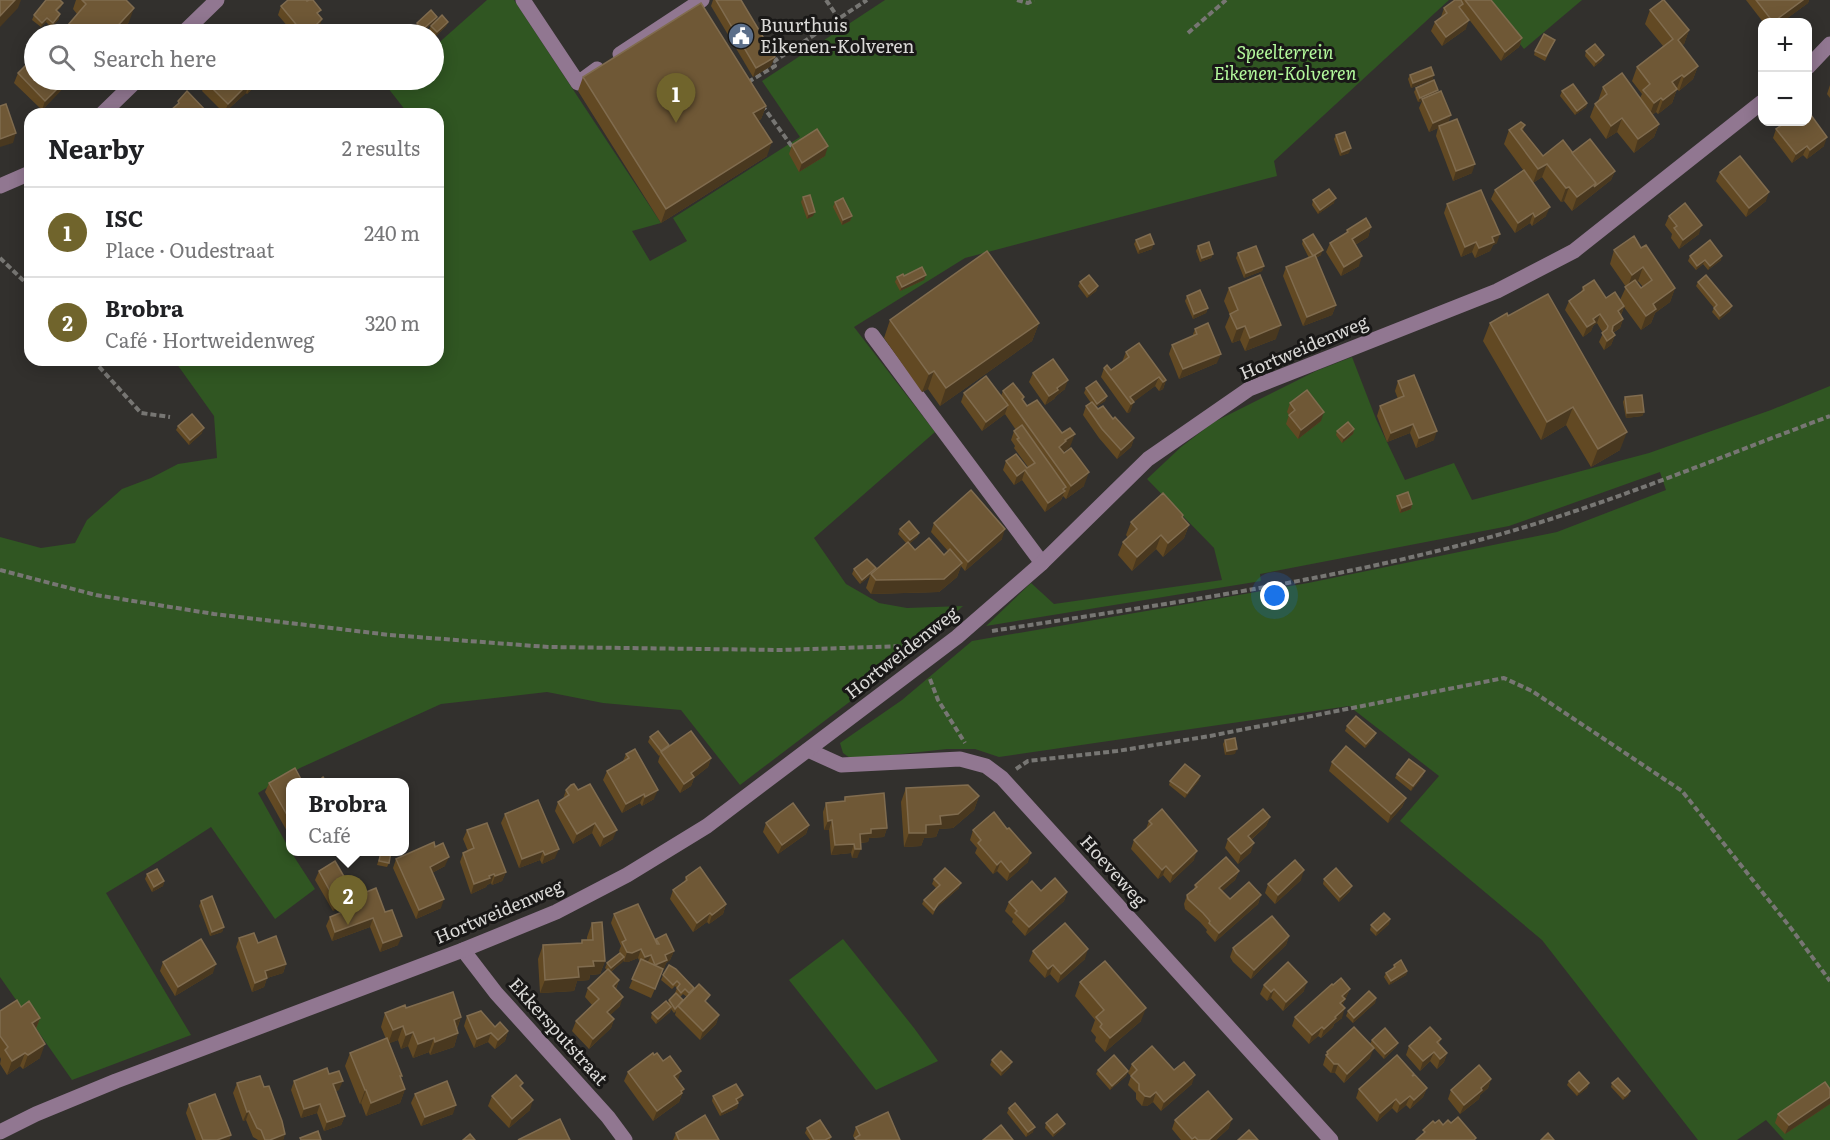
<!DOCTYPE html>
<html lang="en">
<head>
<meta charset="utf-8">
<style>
  body { margin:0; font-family:Literata,serif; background:#f6f6f6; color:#202124 }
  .controls { position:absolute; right:18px; top:18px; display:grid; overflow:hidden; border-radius:12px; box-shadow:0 3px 15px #0003 }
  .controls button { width:54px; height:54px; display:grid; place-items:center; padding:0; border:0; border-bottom:2px solid #e0e0e0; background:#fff; color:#202124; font:30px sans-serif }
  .you { position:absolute; left:1275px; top:596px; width:21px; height:21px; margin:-15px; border:4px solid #fff; border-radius:50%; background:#1a73e8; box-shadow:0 0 0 9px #1a73e833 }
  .badge { display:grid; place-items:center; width:39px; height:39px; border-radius:50%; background:#70642c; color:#fff; font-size:20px; font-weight:700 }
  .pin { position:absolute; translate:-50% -50px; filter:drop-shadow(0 2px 3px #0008) }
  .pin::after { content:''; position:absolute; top:32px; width:21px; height:18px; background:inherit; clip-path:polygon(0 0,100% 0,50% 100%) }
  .popup { position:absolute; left:286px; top:778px; width:123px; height:78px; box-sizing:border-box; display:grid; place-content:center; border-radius:12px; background:#fff; filter:drop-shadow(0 2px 4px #0005); font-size:20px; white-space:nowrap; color:#757577 }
  .popup b { font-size:22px; color:#202124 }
  .popup::after { content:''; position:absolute; left:50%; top:100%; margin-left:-12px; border:12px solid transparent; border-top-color:#fff }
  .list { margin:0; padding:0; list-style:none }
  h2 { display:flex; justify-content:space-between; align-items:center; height:78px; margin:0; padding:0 24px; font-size:26px }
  h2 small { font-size:20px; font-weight:400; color:#757577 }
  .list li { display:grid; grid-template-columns:39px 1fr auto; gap:18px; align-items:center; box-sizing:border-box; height:90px; padding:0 24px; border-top:2px solid #e0e0e0 }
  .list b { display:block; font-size:22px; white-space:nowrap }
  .list p { margin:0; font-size:20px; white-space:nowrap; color:#757577 }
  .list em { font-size:20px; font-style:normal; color:#757577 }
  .icon { flex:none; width:33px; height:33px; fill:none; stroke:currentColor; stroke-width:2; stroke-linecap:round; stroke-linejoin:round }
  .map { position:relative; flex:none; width:1830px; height:1140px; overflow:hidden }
  .search { position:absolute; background:#fff; box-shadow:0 3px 15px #0003; left:24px; top:24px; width:420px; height:66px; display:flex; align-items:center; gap:15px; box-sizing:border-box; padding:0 21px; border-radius:33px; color:#757577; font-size:22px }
  .panel { position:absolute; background:#fff; box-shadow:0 3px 15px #0003; left:24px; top:108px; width:420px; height:258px; border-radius:18px }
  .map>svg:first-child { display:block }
  .green { fill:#305622 }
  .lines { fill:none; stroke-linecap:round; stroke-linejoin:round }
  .path { stroke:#777673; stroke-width:4; stroke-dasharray:6 3; stroke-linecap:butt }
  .minor { stroke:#917791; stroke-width:15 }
  .wall { fill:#624923; fill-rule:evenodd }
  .shaded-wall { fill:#49381f }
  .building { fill:#6f5836; stroke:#806c4f; stroke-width:1.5 }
  .labels { text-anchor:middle; stroke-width:6; stroke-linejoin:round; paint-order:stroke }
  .poi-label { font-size:18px; fill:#dad9d7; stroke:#191817; text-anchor:start }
  .park-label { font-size:18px; font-style:italic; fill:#b3f99c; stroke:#191817 }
  .street-label { font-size:18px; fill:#dad9d7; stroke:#191817 }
</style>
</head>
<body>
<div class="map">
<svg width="1830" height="1140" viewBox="0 0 1830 1140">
  <rect width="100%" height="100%" fill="#32302d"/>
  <!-- green -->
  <g class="green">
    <polygon points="487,0 514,0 661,223 632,231 650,261 687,241 673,218 800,137 762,81 885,0 1449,0 1274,161 1277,176 965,258 854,327 935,432 814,538 846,584 879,603 907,608 963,606 893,669 740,785 681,710 603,703 547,692 441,704 300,768 258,793 291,852 315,889 275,919 211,827 146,869 106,893 191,1035 72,1080 0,977 0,537 41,548 75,543 87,520 122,489 151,478 178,464 217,458 214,416 174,360 438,360 438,114 404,114 406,111 388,88 397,80 434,80 434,47"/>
    <polygon points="1484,0 1582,0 1524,49"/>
    <polygon points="1352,357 1376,419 1405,480 1454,463 1472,500 1649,453 1771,410 1830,386 1830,1140 1784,1140 1766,1120 1737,1140 1698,1140 1542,940 1400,821 1439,776 1349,706 999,757 975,749 947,749 865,758 850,758 843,753 840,743 902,700 972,641 1308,583 1557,532 1666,490 1660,472 1509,526 1260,574 1261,581 986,626 1031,583 1054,604 1222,580 1214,548 1147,479 1181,447 1214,422 1316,371"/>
    <polygon points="843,939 914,1028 938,1061 876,1090 789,980"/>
  </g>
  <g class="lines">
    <!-- path -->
    <g class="path">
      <polyline points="826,0 839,19"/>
      <polyline points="1017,0 1028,3 1034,0"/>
      <polyline points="1188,33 1226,0"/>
      <polyline points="773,62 867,0"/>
      <polyline points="748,82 775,66 772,61"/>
      <polyline points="762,105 793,148"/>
      <polyline points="0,258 30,287"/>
      <polyline points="93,360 141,413 170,417"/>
      <polyline points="0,570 96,595 214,614 390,635 548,647 780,650 905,646 917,644"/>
      <path d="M992,631C1156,605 1322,583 1483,539C1602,507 1715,459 1830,416"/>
      <polyline points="930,679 938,700 965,743"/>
      <polyline points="1016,769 1028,761 1117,751 1210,736 1504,678 1532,691 1682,791 1790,927 1830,981"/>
    </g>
    <!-- minor -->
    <g class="minor">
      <polyline points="523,0 578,83 597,69"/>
      <polyline points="182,34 217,0"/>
      <polyline points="620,54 702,0"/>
      <polyline points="1808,67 1830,44"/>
      <polyline points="102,114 137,80"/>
      <polyline points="0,186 30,173"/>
      <polyline points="872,335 1042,563"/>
      <polyline points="808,750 841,765 960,759 986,766 1002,778 1331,1140"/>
      <polyline points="463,950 496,993 608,1117 625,1140"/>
      <polyline points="0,1132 36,1114 116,1081 463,950 556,912 627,875 707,826 957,637 1042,563 1148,459 1249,389 1497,291 1574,251 1762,102"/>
    </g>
  </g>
  <!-- wall -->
  <g class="wall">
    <polygon points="76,0 126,0 129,22 118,34 64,34 68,25 77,14 73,9"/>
    <polygon points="713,0 741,0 771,66 753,77 711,6"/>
    <polygon points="1455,0 1491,0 1522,38 1519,47 1501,61 1461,9 1466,29 1442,46 1431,31 1435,22 1441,17 1444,8"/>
    <polygon points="1746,0 1809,0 1808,3 1782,22 1763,22"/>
    <polygon points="63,3 61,7 57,11 59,19 51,27 46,22 41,27 32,20 34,15"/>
    <polygon points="281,6 319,15 319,28 324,34 294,34 278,15"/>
    <polygon points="1650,10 1689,30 1684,44 1682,45 1698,66 1693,79 1679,91 1677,89 1672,103 1658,114 1656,112 1652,115 1659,124 1654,137 1634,153 1617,132 1606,139 1590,117 1595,104 1598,101 1603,87 1640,98 1642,94 1632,81 1637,67 1663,46 1645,24"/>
    <polygon points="437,17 435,21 421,33 416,27 417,23"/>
    <polygon points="448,22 446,26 435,37 429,30 431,26"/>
    <polygon points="1555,40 1545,61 1534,55 1535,51"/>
    <polygon points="1586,51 1604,55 1602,60 1594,67 1585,56"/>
    <polygon points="18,73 71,80 42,110 14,83"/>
    <polygon points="1410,75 1434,75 1432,80 1411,88 1408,79"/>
    <polygon points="583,77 766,106 761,119 758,121 767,156 661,223 578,91"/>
    <polygon points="208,80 262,80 247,94 246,93 224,113 202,91 206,82"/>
    <polygon points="310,80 332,80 319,90"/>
    <polygon points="1830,85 1830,98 1827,94"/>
    <polygon points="1416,88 1437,93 1449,122 1472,173 1453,181 1436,136 1438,128 1429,132 1419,108 1422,101 1418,102 1414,92"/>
    <polygon points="1562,91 1587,103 1586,107 1575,115 1560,96"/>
    <polygon points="1525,125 1523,130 1543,156 1572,153 1615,171 1611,180 1572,211 1564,201 1561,202 1542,177 1533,183 1546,216 1532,226 1530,223 1515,233 1491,199 1495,190 1523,170 1504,144 1509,130"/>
    <polygon points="1776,129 1824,146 1807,159 1803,155 1792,163 1773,138"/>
    <polygon points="1336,135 1349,153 1340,156 1334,139"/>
    <polygon points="792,145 825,156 799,172 789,154"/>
    <polygon points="1720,172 1766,201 1746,217 1716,181"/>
    <polygon points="803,197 813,216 807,219 801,202"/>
    <polygon points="1313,200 1334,203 1318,214 1312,205"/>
    <polygon points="835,202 852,216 850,221 842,225 833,207"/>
    <polygon points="1447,204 1497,243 1493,245 1490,251 1475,258 1472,252 1461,257 1444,213"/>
    <polygon points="1669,216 1699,234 1679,249 1671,238 1672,234 1665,225"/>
    <polygon points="1371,227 1368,237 1355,245 1359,266 1341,276 1326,252 1330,243 1346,233 1347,230"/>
    <polygon points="1136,240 1152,249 1138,254 1134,244"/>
    <polygon points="1303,240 1321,255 1316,258 1336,305 1332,315 1303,326 1283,276 1286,267 1309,258 1302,244"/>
    <polygon points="1198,246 1213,254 1211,258 1200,262 1196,251"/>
    <path d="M1641,248L1675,288L1670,302L1655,313L1651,323L1641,330L1624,307L1621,315L1623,319L1620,328L1613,333L1615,335L1611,345L1604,350L1599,342L1603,333L1597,323L1593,326L1591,331L1583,337L1565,310L1569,301L1581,292L1583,287L1606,298L1620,300L1626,287L1610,264L1614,250ZM1638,281L1643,287L1641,288L1637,282Z"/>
    <polygon points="1238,253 1264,266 1262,271 1244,278 1236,258"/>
    <polygon points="1690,256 1721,260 1708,270 1703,264 1696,270 1688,261"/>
    <polygon points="904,276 924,280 900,291 895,282 897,277"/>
    <polygon points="1080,282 1098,286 1096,291 1087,298 1078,286"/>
    <polygon points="1698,282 1732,306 1730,311 1719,320 1712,312 1714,308 1696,286"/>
    <polygon points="1229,288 1276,339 1245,351 1240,340 1232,343 1225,327 1230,315 1224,301"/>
    <polygon points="1187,296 1208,308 1206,313 1193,319 1185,301"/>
    <polygon points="1508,316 1620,450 1591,467 1566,425 1541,440 1483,341 1490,323"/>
    <polygon points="890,320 1039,323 1032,341 940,406 928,389 922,392 884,338"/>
    <polygon points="1195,329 1217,363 1179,379 1169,354 1172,345 1192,337"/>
    <polygon points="1126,352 1166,380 1163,389 1159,391 1155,386 1133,402 1130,412 1127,413 1101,377 1104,368 1111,370 1122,362"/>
    <polygon points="1033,373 1065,389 1056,396 1054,399 1045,405 1029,382"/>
    <polygon points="1398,381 1434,440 1416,448 1410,433 1387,442 1377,416 1380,406 1398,399 1395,391"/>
    <polygon points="1086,388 1107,396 1105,401 1096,407 1098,409 1113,419 1134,438 1131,447 1117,459 1099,438 1083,415 1086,406 1091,403 1084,393"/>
    <polygon points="1003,391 1024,397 1023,400 1027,406 1070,447 1063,452 1084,486 1066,499 1063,496 1061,500 1045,512 1022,480 1014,485 1003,470 1006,461 1027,468 1028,467 1014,448 1015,446 1011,440 1014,431 1016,430 1005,414 982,431 961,402 964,393 1001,396"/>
    <polygon points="1625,397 1644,412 1642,416 1626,418 1623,402"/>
    <polygon points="1290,403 1321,421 1298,439 1286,424 1289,415 1287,412"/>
    <polygon points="178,426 202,433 189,445 176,430"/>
    <polygon points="1354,429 1353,434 1342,443 1336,435 1337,431"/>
    <polygon points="1397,496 1412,504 1411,509 1400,513 1396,501"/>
    <polygon points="1182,517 1189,525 1184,538 1163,557 1156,549 1132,571 1118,555 1123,542 1128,538 1126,535 1131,522"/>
    <polygon points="934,523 1002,539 965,571 961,566 957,577 939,592 871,594 866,588 870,576 860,584 852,574 854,569 875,570 906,543 898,534 900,529 919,533 917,537 909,544 915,550 944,555 948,551 931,532"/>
    <polygon points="1347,726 1376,733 1374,738 1365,748 1345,731"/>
    <polygon points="650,737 669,745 668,747 711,758 708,767 694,778 691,786 680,793 658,762 660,755 659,756 648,742"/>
    <polygon points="1225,740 1235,754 1225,755 1223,744"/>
    <polygon points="626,754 654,799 642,806 640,803 622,813 603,780 607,771 623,761"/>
    <polygon points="1332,762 1406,798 1402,807 1388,823 1329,771"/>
    <polygon points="1397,774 1423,776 1411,791 1395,778"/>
    <polygon points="1199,780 1185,798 1169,785 1170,781"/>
    <polygon points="269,783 291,783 291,832 288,833 265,792"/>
    <polygon points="906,788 979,796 974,810 953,828 939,829 936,837 924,838 921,846 904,847 901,802"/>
    <polygon points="566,790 578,790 613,839 600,847 592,833 573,844 555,811 558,802 563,799"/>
    <polygon points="845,797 887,828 884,837 869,838 868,842 860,843 857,858 852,858 851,853 831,855 829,830 824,830 823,812 826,803 844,801"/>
    <polygon points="505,814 555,858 542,864 540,860 519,868 501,823"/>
    <polygon points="1270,817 1266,826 1251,840 1251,852 1238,864 1225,848 1228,839"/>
    <polygon points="1149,821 1194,860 1170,883 1163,875 1158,879 1131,849 1134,840 1146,829"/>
    <polygon points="766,823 809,825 806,834 778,854 763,832"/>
    <polygon points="467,830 506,872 502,881 492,885 491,883 487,885 486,887 471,894 460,862 463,853 468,851 463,839"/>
    <polygon points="973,830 1028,862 1007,881 997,871 993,874 975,853 977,848 970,840"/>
    <polygon points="381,852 389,863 387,867 377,865"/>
    <polygon points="396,859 445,866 432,873 441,908 416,919 393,868"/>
    <polygon points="319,871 353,892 350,902 333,911 315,880"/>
    <polygon points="1239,871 1235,880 1222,891 1230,899 1261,895 1258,904 1215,942 1206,932 1207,930 1200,922 1185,909 1184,904 1187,895 1194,889 1195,885"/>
    <polygon points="147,874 164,881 163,886 152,892 145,879"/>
    <polygon points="686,877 726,904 723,914 709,924 707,922 693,932 670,899 673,890 684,882"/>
    <polygon points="934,879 959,888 936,908 933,915 922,904 924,900 936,888 932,884"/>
    <polygon points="1324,879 1352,886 1350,891 1339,902 1323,884"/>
    <polygon points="1301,880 1275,904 1265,893 1268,884"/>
    <polygon points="1041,891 1067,892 1064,901 1025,936 1012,922 1013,919 1005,911 1009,902"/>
    <polygon points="359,895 398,945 380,952 370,927 332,941 326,926 330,917 357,906 356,904"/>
    <polygon points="201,901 224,927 222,932 210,936 199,906"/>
    <polygon points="614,914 655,942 656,939 674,951 670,960 666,963 651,998 629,988 640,962 638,958 628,962 624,962 623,960 611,972 619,980 616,989 620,1006 610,1015 614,1019 611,1028 589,1049 572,1031 576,1021 592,1005 585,997 588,988 607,970 605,968 607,963 620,953 619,951 621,946 611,923"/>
    <polygon points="1390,919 1389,924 1376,936 1370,930 1371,925"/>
    <polygon points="592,923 605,961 600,974 590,975 589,980 577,981 574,991 540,993 538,959 543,945 581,943 582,940 587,940 587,937"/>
    <polygon points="1289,936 1286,945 1251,979 1233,962 1230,957 1233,948"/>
    <polygon points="239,938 258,943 286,964 283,973 267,978 264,987 252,992 236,947"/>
    <polygon points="1033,951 1085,959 1058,983 1050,974 1045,978 1029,961"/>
    <polygon points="163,962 213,973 175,996 160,971"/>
    <polygon points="1394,965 1407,971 1406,975 1389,985 1384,977 1386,973 1392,969"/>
    <path d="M663,975L694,988L693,990L719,1015L716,1024L700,1040L675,1015L676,1011L674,1013L671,1009L670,1012L656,1024L651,1018L652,1013L668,1003L669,1000L675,993L677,988L675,986L672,989L661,980ZM683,994L687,997L683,1000L680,997Z"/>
    <polygon points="1080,982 1141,1021 1105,1052 1095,1041 1096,1037 1091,1031 1095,1020 1075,996"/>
    <polygon points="1264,985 1304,991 1283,1011 1271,998 1267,1001 1260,994"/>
    <polygon points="1333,985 1350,989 1342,1006 1342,1018 1334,1024 1333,1027 1321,1038 1318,1036 1309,1044 1292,1026 1295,1017"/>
    <polygon points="1376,998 1375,1003 1353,1023 1346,1016 1348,1011"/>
    <polygon points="21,1007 40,1018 36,1029 40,1058 23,1069 20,1066 7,1075 0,1064 1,1059 0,1057 0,1011"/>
    <polygon points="406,1008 461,1017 457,1029 458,1033 454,1047 430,1055 429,1052 413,1058 408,1046 401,1049 398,1040 389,1043 405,1089 400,1103 366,1116 361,1103 360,1104 345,1066 350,1053 386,1039 381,1027 385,1013"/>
    <polygon points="467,1016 508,1031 505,1041 495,1049 488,1042 474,1048 464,1026"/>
    <polygon points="1441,1039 1439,1044 1447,1053 1444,1062 1437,1069 1430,1061 1420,1071 1406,1055 1409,1046"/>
    <polygon points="1372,1040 1398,1043 1396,1047 1384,1059 1370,1044"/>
    <polygon points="1327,1052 1370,1058 1344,1083 1335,1073 1331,1073 1323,1065"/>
    <polygon points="992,1060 1010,1067 1001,1076 990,1065"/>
    <polygon points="1132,1064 1174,1070 1192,1084 1161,1111 1153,1102 1147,1106 1142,1106 1136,1099 1136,1093 1128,1085 1131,1076 1128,1073"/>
    <polygon points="1098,1070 1128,1071 1126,1076 1110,1090 1096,1074"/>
    <polygon points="628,1072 678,1080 684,1089 679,1102 653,1121 624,1081"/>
    <polygon points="329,1074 339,1090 335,1091 345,1116 341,1125 324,1131 317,1113 301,1118 291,1090 294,1081"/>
    <polygon points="1413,1075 1427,1088 1423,1097 1410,1109 1406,1105 1397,1113 1392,1108 1377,1122 1356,1098 1359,1089"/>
    <polygon points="1491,1079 1488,1088 1480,1095 1479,1099 1460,1114 1448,1099 1451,1090"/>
    <polygon points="1569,1081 1589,1083 1587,1088 1577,1096 1567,1085"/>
    <polygon points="237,1083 264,1087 285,1134 283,1140 258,1140 253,1137 246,1120 243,1121 233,1093"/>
    <polygon points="1612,1083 1630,1091 1628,1096 1623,1100 1611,1087"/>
    <polygon points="522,1087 530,1110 509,1128 488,1106 492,1096"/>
    <polygon points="1830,1089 1830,1104 1785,1134 1775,1123 1778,1114"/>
    <polygon points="415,1094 453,1114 421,1126 411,1103"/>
    <polygon points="743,1095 741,1100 738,1102 738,1103 737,1108 720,1116 712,1101 713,1096"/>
    <polygon points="189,1104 231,1135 229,1140 196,1140 186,1113"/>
    <polygon points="1009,1108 1033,1132 1026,1137 1007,1113"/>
    <polygon points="1175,1120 1229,1128 1216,1140 1181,1140 1172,1129"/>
    <polygon points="1046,1123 1065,1124 1063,1128 1053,1137 1045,1128"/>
    <polygon points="856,1127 900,1140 855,1140 853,1136"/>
    <polygon points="807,1128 831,1137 830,1140 810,1140 805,1133"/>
    <polygon points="676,1133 719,1140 673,1140"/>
  </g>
  <!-- shaded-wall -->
  <g class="shaded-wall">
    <polygon points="15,0 21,0 18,8 0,27 0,16"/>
    <polygon points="1803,0 1809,0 1808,3 1782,22 1773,22"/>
    <polygon points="134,8 129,22 118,34 110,34"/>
    <polygon points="60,14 59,19 51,27 53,23"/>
    <polygon points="437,17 435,21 421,33 423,29"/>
    <polygon points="47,18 46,22 41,27 42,23"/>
    <polygon points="322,19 319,29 316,25"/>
    <polygon points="1469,20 1466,29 1442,46 1446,37"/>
    <polygon points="448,22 446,26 435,37 437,32"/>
    <polygon points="1689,30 1684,44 1673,53 1678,40"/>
    <polygon points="1522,38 1519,47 1501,61 1505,52"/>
    <polygon points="1604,55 1602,60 1594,67 1596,62"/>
    <polygon points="775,57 771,66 753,77 756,68"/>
    <polygon points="1698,66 1693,79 1679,91 1684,77"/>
    <polygon points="1434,75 1432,80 1411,88 1413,83"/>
    <polygon points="1682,75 1677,88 1672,82"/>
    <polygon points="66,80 71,80 42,110 45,101"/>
    <polygon points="256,80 262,80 247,94 251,85"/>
    <polygon points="324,80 332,80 319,90 322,81"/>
    <polygon points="249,83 246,93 224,113 228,104"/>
    <polygon points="1677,89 1672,103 1658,114 1663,100"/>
    <polygon points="1438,90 1436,95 1422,99 1422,101 1418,102 1420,98"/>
    <polygon points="1661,98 1656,112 1649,117 1654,103"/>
    <polygon points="1587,103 1586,107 1575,115 1577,111"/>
    <polygon points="766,106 761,119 748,127 753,113"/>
    <polygon points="1451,115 1448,124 1439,126 1438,128 1429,132 1433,123"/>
    <polygon points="1622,118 1617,132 1606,139 1611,126"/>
    <polygon points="1659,124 1654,137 1634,153 1638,139"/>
    <polygon points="16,133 13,143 0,147 0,139"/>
    <polygon points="1827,137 1824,146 1807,159 1810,150"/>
    <polygon points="772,142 767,156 661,223 666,209"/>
    <polygon points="828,146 825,156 799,172 802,163"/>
    <polygon points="1807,146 1803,155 1792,163 1796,154"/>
    <polygon points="1351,148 1349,153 1340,156 1342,152"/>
    <polygon points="1475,164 1472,173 1453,181 1456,171"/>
    <polygon points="1547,164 1542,177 1533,183 1538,169"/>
    <polygon points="1615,171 1611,180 1572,211 1577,197 1596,183"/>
    <polygon points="1569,187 1564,201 1561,202 1566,188"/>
    <polygon points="1769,192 1766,201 1746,217 1749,208"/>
    <polygon points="1336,198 1334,203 1318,214 1320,210"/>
    <polygon points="1550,207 1546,216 1532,226 1535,217"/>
    <polygon points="815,212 813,216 807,219 809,214"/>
    <polygon points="1533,213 1530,223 1515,233 1518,223"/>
    <polygon points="852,216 850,221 842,225 843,220"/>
    <polygon points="1702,225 1699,234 1679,249 1683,240"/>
    <polygon points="1371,227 1368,237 1348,249 1352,239"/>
    <polygon points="1500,234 1497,243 1493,245 1490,251 1475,258 1479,248 1492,237"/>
    <polygon points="1476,242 1472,252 1461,257 1465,247"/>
    <polygon points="1154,244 1152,249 1138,254 1140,249"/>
    <polygon points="1323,250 1321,255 1311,261 1313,256"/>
    <polygon points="1213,254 1211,258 1200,262 1202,258"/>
    <polygon points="1362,256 1359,266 1341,276 1344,267"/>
    <polygon points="1722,256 1721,260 1708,270 1710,266"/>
    <polygon points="1705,260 1703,264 1696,270 1697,266"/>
    <polygon points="1264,266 1262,271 1244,278 1246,273"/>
    <polygon points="1643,267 1638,281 1627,289 1632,275"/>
    <polygon points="926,275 924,280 900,291 902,287"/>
    <polygon points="1098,286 1096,291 1087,298 1089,294"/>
    <polygon points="1675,288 1670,302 1655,313 1651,323 1641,330 1646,316 1653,304"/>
    <polygon points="1336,305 1332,315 1303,326 1307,317"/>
    <polygon points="1624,306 1621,315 1618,311"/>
    <polygon points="1732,306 1730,311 1719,320 1720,316"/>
    <polygon points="1208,308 1206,313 1193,319 1194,314"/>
    <polygon points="1600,314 1597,323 1593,326 1591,331 1583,337 1587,327 1593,319"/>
    <polygon points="1623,319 1620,328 1609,335 1613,326"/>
    <polygon points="1039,323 1032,341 940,406 946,388"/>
    <polygon points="1281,325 1276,339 1245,351 1250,338"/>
    <polygon points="1245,326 1240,340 1232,343 1237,329"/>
    <polygon points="1615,335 1611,345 1604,350 1607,341"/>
    <polygon points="1221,354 1217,363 1179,379 1183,369"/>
    <polygon points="934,371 928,389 922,392 929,374"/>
    <polygon points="1159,377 1155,386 1131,404 1130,397"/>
    <polygon points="1068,380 1065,389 1056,396 1054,399 1045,405 1049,396 1057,388"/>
    <polygon points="1166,380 1163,389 1159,391 1163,382"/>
    <polygon points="1107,396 1105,401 1095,408 1097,404"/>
    <polygon points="1134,402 1130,412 1127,413 1131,404"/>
    <polygon points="1008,405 1005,414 982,431 986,422"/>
    <polygon points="1573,407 1566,425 1541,440 1547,422"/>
    <polygon points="1324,412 1321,421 1298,439 1301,430"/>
    <polygon points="1644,412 1642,416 1626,418 1627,413"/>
    <polygon points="1413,424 1410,433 1387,442 1391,433"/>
    <polygon points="204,428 202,433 189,445 190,440"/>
    <polygon points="1354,429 1353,434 1342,443 1344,438"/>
    <polygon points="1437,431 1434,440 1416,448 1419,438"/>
    <polygon points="1627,432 1620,450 1591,467 1598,449"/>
    <polygon points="1075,434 1070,447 1062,453 1059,447 1065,440"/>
    <polygon points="1134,438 1131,447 1117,459 1121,450"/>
    <polygon points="1025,470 1022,480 1014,485 1017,476"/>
    <polygon points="1089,472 1084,486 1066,499 1071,486"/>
    <polygon points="1066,487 1061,500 1045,512 1048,503"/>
    <polygon points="1412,504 1411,509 1400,513 1402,508"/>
    <polygon points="1189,525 1184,538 1163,557 1168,543"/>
    <polygon points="1005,529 1002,539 965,571 968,562"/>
    <polygon points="919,533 917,537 908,545 910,540"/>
    <polygon points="1161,535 1156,549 1132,571 1137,557"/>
    <polygon points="962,563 957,577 939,592 871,594 876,580"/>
    <polygon points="876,568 874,573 871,574 870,576 860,584 862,580"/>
    <polygon points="1376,733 1374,738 1365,748 1366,744"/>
    <polygon points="1237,749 1235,754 1225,755 1227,751"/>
    <polygon points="711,758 708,767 694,778 691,786 680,793 684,784 691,773"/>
    <polygon points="1425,771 1423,776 1411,791 1413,786"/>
    <polygon points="1200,776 1199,780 1185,798 1187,793"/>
    <polygon points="658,790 654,799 642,806 645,797"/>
    <polygon points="644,794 640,803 622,813 626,804"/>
    <polygon points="979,796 974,810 953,828 939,829 936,837 924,838 921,846 904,847 909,833 926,825 940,816"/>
    <polygon points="1406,798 1402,807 1388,823 1391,814"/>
    <polygon points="1270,817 1266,826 1245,845 1248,836"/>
    <polygon points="832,820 829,830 824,830 828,821"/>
    <polygon points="595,823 592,833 573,844 577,834"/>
    <polygon points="809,825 806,834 778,854 782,845"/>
    <polygon points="887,828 884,837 869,838 868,842 856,843 860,834 871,829"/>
    <polygon points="617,830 613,839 600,847 604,837"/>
    <polygon points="1254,843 1251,852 1238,864 1241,854"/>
    <polygon points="854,844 851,853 831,855 835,845"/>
    <polygon points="559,849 555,858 542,864 545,855"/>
    <polygon points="855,849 861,849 857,858 852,858"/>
    <polygon points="543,851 540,860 519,868 522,859"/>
    <polygon points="1197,851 1194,860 1170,883 1173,874"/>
    <polygon points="1031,853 1028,862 1007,881 1010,872"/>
    <polygon points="449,857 445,866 426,876 430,867"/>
    <polygon points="1001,861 997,871 993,874 997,865"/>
    <polygon points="1166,866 1163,875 1158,879 1162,870"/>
    <polygon points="1304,870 1301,880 1275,904 1278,895"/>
    <polygon points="1239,871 1235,880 1216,897 1219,888"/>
    <polygon points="506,872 502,881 492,885 495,876"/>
    <polygon points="494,874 491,883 487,885 486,887 471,894 474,884"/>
    <polygon points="164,881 163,886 152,892 154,887"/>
    <polygon points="961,883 959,888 936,908 933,915 938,904"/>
    <polygon points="1352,886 1350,891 1339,902 1340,897"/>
    <polygon points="353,892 350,902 333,911 336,902"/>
    <polygon points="1067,892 1064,901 1025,936 1029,927"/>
    <polygon points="1261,895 1258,904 1215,942 1219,933"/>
    <polygon points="444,899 441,908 416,919 419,910"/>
    <polygon points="726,904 723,914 709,924 712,915"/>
    <polygon points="710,913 707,922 693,932 697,923"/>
    <polygon points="373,918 370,927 332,941 335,932"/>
    <polygon points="1390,919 1389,924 1376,936 1377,931"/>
    <polygon points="224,927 222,932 210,936 212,932"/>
    <polygon points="402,936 398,945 380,952 383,943"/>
    <polygon points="1289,936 1286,945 1251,979 1254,970"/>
    <polygon points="641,949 638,958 628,962 624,962 627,952"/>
    <polygon points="1088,949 1085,959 1058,983 1061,974"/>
    <polygon points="674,951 670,960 666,963 664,969 652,974 655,965 665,955"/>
    <polygon points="651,955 647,964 642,967 645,957"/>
    <polygon points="624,957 623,962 609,973 611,968"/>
    <polygon points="593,961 605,961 600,974 590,975 589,980 577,981 574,991 540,993 545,980"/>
    <polygon points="216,964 213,973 175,996 178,987"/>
    <polygon points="286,964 283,973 267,978 264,987 252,992 255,983 265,971"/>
    <polygon points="1053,965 1050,974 1045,978 1048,969"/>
    <polygon points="1407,971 1406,975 1389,985 1391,981"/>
    <polygon points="619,980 615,990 613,986"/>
    <polygon points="1307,982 1304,991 1283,1011 1286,1002"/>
    <polygon points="1274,989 1271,998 1267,1001 1271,992"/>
    <polygon points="1350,989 1341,1008 1337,1012 1342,996"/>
    <polygon points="623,997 620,1006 604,1021 607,1012"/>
    <polygon points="1376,998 1375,1003 1353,1023 1354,1018"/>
    <polygon points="671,1007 670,1012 656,1024 658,1019"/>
    <polygon points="1146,1008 1141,1021 1105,1052 1110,1038"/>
    <polygon points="1345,1008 1342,1018 1334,1024 1333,1027 1321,1038 1324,1029"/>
    <polygon points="719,1015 716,1024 700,1040 703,1031"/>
    <polygon points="461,1017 456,1030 454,1020"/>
    <polygon points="40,1018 35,1031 32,1023"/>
    <polygon points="614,1019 611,1028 589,1049 593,1039"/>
    <polygon points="403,1026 398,1040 388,1044 393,1030"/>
    <polygon points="1322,1027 1318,1036 1309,1044 1312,1035"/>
    <polygon points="508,1031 505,1041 495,1049 498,1040"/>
    <polygon points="413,1032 408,1046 401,1049 406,1035"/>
    <polygon points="458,1033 454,1047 430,1055 435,1042"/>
    <polygon points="491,1033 488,1042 474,1048 477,1039"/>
    <polygon points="434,1038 429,1052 413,1058 418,1044"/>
    <polygon points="1398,1043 1396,1047 1384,1059 1385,1054"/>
    <polygon points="45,1044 40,1058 23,1069 28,1055"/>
    <polygon points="1374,1048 1370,1058 1344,1083 1347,1074"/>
    <polygon points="1434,1052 1430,1061 1420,1071 1423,1061"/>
    <polygon points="25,1053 20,1066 7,1075 12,1061"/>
    <polygon points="1447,1053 1444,1062 1437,1069 1440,1059"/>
    <polygon points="1012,1062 1010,1067 1001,1076 1002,1071"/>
    <polygon points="1334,1064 1338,1064 1335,1073 1331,1073"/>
    <polygon points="681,1071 678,1080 674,1076"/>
    <polygon points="1128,1071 1126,1076 1110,1090 1112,1086"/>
    <polygon points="1195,1075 1192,1084 1161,1111 1164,1102"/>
    <polygon points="1491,1079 1488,1088 1480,1095 1479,1099 1460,1114 1464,1105"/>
    <polygon points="343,1081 339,1090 330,1093 333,1084"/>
    <polygon points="1589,1083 1587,1088 1577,1096 1579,1092"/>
    <polygon points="1427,1088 1423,1097 1410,1109 1414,1100"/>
    <polygon points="405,1089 400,1103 366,1116 371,1103"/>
    <polygon points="684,1089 679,1102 653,1121 657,1111"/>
    <polygon points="365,1090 366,1090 361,1103 360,1104"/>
    <polygon points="1630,1091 1628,1096 1623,1100 1625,1096"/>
    <polygon points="1156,1092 1153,1102 1147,1106 1142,1106 1145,1096"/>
    <polygon points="743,1095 741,1100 734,1104 736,1099"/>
    <polygon points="1410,1096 1406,1105 1397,1113 1400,1104"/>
    <polygon points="1830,1097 1830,1104 1785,1134 1789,1125"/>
    <polygon points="1396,1099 1392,1108 1377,1122 1380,1113"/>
    <polygon points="533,1100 530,1110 509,1128 512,1119"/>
    <polygon points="738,1103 737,1108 720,1116 722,1112"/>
    <polygon points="320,1104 317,1113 301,1118 304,1109"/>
    <polygon points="456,1105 453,1114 421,1126 425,1117"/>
    <polygon points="249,1111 246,1120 243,1121 247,1112"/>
    <polygon points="345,1116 341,1125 324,1131 327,1122"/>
    <polygon points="1232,1119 1229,1128 1216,1140 1209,1140"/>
    <polygon points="1065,1124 1063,1128 1053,1137 1054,1133"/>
    <polygon points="1035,1127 1033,1132 1026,1137 1028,1132"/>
    <polygon points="285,1134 283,1140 270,1140"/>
    <polygon points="231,1135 229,1140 217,1140"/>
  </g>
  <!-- building -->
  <g class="building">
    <polygon points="0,0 15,0 0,16"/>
    <polygon points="46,0 60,0 63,3 56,10 60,14 53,23 47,18 42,23 34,15"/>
    <polygon points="82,0 126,0 134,8 110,34 78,34 68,25 86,4"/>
    <polygon points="288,0 306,0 307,1 309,0 313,0 321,10 317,13 322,19 316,25 324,34 304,34 281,6"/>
    <polygon points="716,0 741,0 775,57 756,68"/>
    <polygon points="1455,0 1461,0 1463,4 1459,7 1469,20 1446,37 1435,22 1447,13 1444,8"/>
    <polygon points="1465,0 1491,0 1522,38 1505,52"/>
    <polygon points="1663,0 1664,0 1689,30 1678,40 1698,66 1684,77 1682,75 1672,82 1677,89 1663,100 1661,98 1654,103 1643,90 1650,84 1637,67 1673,39 1650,10"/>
    <polygon points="1756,0 1803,0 1773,22"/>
    <polygon points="701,3 766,106 753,113 772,142 666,209 583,77"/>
    <polygon points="431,10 437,17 423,29 417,23"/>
    <polygon points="442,15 448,22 437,32 431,26"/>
    <polygon points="257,31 260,34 253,34"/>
    <polygon points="1544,34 1555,40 1546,56 1535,51"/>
    <polygon points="1595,44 1604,55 1596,62 1586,51"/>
    <polygon points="34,57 34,80 66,80 45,101 18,73"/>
    <polygon points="1431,67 1434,75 1413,83 1410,75"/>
    <polygon points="1622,73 1659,124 1638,139 1622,118 1611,126 1595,104 1607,94 1603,87"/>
    <polygon points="208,80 256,80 251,85 249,83 228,104 206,82"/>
    <polygon points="1434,80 1438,90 1420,98 1416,88"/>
    <polygon points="1573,84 1587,103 1577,111 1562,91"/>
    <polygon points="187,91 209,114 164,114 167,111 171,110 179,103 178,101"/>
    <polygon points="1441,91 1451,115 1433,123 1422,99"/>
    <polygon points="6,104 16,133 0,139 0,106"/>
    <polygon points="1808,111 1827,137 1810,150 1807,146 1796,154 1776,129 1786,122 1808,122"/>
    <polygon points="1457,119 1475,164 1456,171 1439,126"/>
    <polygon points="1521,122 1525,125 1521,129 1543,156 1563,140 1596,183 1577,197 1569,187 1566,188 1547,164 1538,169 1509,130"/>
    <polygon points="817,129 828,146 802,163 792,145"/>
    <polygon points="1345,132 1351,148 1342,152 1336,135"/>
    <polygon points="1590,139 1615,171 1594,187 1596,183 1572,153"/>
    <polygon points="1740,156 1769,192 1749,208 1720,172"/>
    <polygon points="1524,170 1550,207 1535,217 1533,213 1518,223 1495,190"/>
    <polygon points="1329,189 1336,198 1320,210 1313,200"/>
    <polygon points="1481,190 1500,234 1492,237 1494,242 1479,248 1476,242 1465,247 1447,204"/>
    <polygon points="810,195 815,212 809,214 803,197"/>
    <polygon points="843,198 852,216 843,220 835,202"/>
    <polygon points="1685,203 1702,225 1683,240 1674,228 1677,226 1669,216"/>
    <polygon points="1366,218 1371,227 1352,239 1362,256 1344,267 1330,243 1348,232 1347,230"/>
    <polygon points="1150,234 1154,244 1140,249 1136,240"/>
    <polygon points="1313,234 1323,250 1313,256 1303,240"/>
    <polygon points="1634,236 1641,248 1646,245 1675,288 1653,304 1656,309 1646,316 1625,287 1635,280 1641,288 1652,280 1643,267 1632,275 1614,250"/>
    <polygon points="1710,240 1722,256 1710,266 1705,260 1697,266 1690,256"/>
    <polygon points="1209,242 1213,254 1202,258 1198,246"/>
    <polygon points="1256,246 1264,266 1246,273 1238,253"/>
    <polygon points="987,251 1039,323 946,388 934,371 929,374 890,320"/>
    <polygon points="1315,255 1336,305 1307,317 1286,267"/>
    <polygon points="922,267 926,275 902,287 897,277 903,274 904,276"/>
    <polygon points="1089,275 1098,286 1089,294 1080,282"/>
    <polygon points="1260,275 1281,325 1250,338 1245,326 1237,329 1230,314 1238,310 1229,288"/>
    <polygon points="1706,275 1732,306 1720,316 1714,308 1717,305 1698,282"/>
    <polygon points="1594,280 1606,298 1615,292 1624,306 1618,311 1623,319 1613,326 1612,331 1615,335 1607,341 1602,333 1607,329 1608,326 1600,314 1593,319 1595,322 1587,327 1569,301 1584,290 1583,287"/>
    <polygon points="1200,290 1208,308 1194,314 1187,296"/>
    <polygon points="1548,294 1627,432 1598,449 1573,407 1547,422 1490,323 1507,313 1508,316"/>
    <polygon points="1208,323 1221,354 1183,369 1172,345 1197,334 1195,329"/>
    <polygon points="1139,343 1166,380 1163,382 1159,377 1130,397 1134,402 1131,404 1104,368 1107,365 1111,370 1129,357 1126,352"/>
    <polygon points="1053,359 1068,380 1057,388 1058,390 1049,396 1033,373"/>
    <polygon points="1414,375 1437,431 1419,438 1413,424 1391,433 1380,406 1404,396 1398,381"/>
    <polygon points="986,376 1008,405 986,422 964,393"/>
    <polygon points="1096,381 1107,396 1097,404 1086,388"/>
    <polygon points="1013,383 1024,397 1022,399 1027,406 1037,400 1062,433 1070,428 1075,434 1065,440 1066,441 1059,447 1064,453 1071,448 1089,472 1071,486 1003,391"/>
    <polygon points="1307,390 1324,412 1301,430 1289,415 1295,410 1290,403"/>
    <polygon points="1642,395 1644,412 1627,413 1625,397"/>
    <polygon points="1092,402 1098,409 1103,406 1113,419 1115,417 1134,438 1121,450 1102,429 1086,406"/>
    <polygon points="192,414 204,428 190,440 178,426"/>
    <polygon points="1348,422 1354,429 1344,438 1337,431"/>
    <polygon points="1022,425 1066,487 1063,489 1065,491 1048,503 1025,470 1017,476 1006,461 1016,454 1027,468 1035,463 1017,439 1019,438 1014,431"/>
    <polygon points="971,490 1005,529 968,562 934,523"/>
    <polygon points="1408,492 1412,504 1402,508 1397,496"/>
    <polygon points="1163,493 1183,515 1182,517 1189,525 1168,543 1161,535 1137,557 1123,542 1137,529 1131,522"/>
    <polygon points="909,521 919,533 910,540 900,529"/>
    <polygon points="929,538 944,555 950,549 962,563 944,579 876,580 871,574 908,542 915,550"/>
    <polygon points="867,559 876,568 862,580 854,569"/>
    <polygon points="1356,716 1376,733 1366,744 1347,726"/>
    <polygon points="658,731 669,745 661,751 650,737"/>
    <polygon points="691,731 711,758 691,773 694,777 684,784 661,752"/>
    <polygon points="1235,738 1237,749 1227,751 1225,740"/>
    <polygon points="1346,746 1406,798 1391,814 1332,762"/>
    <polygon points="635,749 658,790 645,797 644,794 626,804 607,771 629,758 626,754"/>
    <polygon points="1409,759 1425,771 1413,786 1397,774"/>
    <polygon points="1185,764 1200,776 1187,793 1170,781"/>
    <polygon points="295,768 303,783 291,783 291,822 269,783"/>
    <polygon points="323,777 327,783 317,783 317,782"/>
    <polygon points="574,784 578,790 590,784 617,830 604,837 595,823 577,834 558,802 569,795 566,790 571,785"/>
    <polygon points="968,785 979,796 958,814 940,816 941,824 926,825 926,833 909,833 906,788"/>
    <polygon points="884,793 887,828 871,829 871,833 860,834 861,849 855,849 854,844 835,845 832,820 828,821 826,803 845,801 845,797"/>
    <polygon points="538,800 559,849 545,855 543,851 522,859 505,814"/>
    <polygon points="793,803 809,825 782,845 766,823"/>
    <polygon points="1162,809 1197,851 1173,874 1166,866 1162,870 1134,840 1152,824 1149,821"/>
    <polygon points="1263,809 1270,817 1248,836 1254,843 1241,854 1228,839"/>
    <polygon points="994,812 1007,829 1009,828 1031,853 1010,872 1001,861 997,865 978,843 981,840 973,830"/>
    <polygon points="487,823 506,872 495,876 494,874 489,876 490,878 474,884 463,853 474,848 467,830"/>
    <polygon points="434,842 435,847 443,843 449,857 430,867 444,899 419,910 396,859"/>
    <polygon points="381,852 391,852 389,863 379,861"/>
    <polygon points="1226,857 1239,871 1219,888 1230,899 1249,882 1261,895 1219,933 1209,923 1210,921 1203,913 1188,899 1187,895 1197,887 1195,885"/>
    <polygon points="1295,860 1304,870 1278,895 1268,884"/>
    <polygon points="335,861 353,892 336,902 319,871"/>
    <polygon points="700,867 726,904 712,915 710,913 697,923 673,890 687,880 686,877"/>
    <polygon points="945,868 961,883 938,904 934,910 924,900 940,885 934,879"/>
    <polygon points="1336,868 1352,886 1340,897 1324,879"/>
    <polygon points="157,869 164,881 154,887 147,874"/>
    <polygon points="1055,878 1067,892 1029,927 1015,913 1017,911 1009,902 1032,881 1041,891"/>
    <polygon points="376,888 385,912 392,910 402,936 383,943 373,918 335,932 330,917 362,904 359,895"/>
    <polygon points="212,896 224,927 212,932 201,901"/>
    <polygon points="638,904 657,944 659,944 656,939 666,934 674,951 665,955 667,960 655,965 651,955 645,957 641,949 632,953 627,952 622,942 626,940 614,914"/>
    <polygon points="1384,913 1390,919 1377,931 1371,925"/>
    <polygon points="1272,916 1289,936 1254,970 1236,953 1233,948"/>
    <polygon points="602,922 605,961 593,961 594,966 578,967 579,977 545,980 543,945 582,943 582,940 593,940 592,923"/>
    <polygon points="1065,923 1088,949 1061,974 1053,965 1048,969 1033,951"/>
    <polygon points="254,933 258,943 276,936 286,964 265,971 267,978 255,983 239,938"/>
    <polygon points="201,939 216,964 178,987 163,962"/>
    <polygon points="620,953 624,957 611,968 607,963"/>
    <polygon points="641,959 663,969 655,989 632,979"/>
    <polygon points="1401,960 1407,971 1391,981 1386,973 1395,967 1394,965"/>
    <polygon points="1105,961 1146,1008 1110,1038 1100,1027 1102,1024 1096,1017 1104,1010 1080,982"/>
    <polygon points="1288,962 1307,982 1286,1002 1274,989 1271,992 1264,985"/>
    <polygon points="669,965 676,969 694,988 689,993 685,989 681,993 677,988 680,984 677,981 673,985 663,975"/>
    <polygon points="608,969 619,980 613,986 623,997 607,1012 614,1019 593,1039 576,1021 599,999 588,988"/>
    <polygon points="1341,978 1350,989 1342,996 1345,999 1340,1003 1345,1008 1335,1017 1336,1018 1324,1029 1322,1027 1312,1035 1295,1017 1332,984 1333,985"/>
    <polygon points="699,984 710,995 705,1001 719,1015 703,1031 678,1006"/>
    <polygon points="1369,991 1376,998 1354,1018 1348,1011"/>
    <polygon points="453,992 461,1017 454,1020 458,1033 435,1042 434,1038 418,1044 413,1032 406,1035 403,1026 393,1030 385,1013 405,1005 406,1008"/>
    <polygon points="676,993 683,1000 675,1009 669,1000"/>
    <polygon points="17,1000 21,1007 29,1001 40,1018 32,1023 45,1044 28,1055 25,1053 12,1061 5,1050 8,1047 0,1036 0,1011"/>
    <polygon points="666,1001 671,1007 658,1019 652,1013"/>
    <polygon points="481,1011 495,1027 500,1022 508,1031 498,1040 491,1033 477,1039 467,1016"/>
    <polygon points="1354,1027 1374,1048 1347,1074 1338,1064 1334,1064 1326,1055 1328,1054 1327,1052"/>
    <polygon points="1430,1027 1441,1039 1437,1042 1447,1053 1440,1059 1434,1052 1423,1061 1409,1046"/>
    <polygon points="1385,1028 1398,1043 1385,1054 1372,1040"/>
    <polygon points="387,1038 402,1076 400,1076 405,1089 371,1103 366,1090 365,1090 350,1053"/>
    <polygon points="1152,1046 1174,1070 1184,1062 1195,1075 1164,1102 1156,1092 1150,1097 1145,1096 1139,1090 1139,1084 1131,1076 1137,1070 1132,1064"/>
    <polygon points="1001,1051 1012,1062 1002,1071 992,1060"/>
    <polygon points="653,1053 654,1055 657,1053 663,1061 670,1056 681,1071 674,1076 684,1089 681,1091 682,1093 657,1111 628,1072"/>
    <polygon points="1114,1055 1128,1071 1112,1086 1098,1070"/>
    <polygon points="1397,1055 1414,1074 1412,1076 1415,1075 1427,1088 1414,1100 1410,1096 1400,1104 1396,1099 1380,1113 1359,1089"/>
    <polygon points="1479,1065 1491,1079 1481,1088 1482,1090 1464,1105 1451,1090"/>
    <polygon points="327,1068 329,1074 339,1071 343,1081 333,1084 345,1116 327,1122 320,1104 304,1109 294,1081"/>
    <polygon points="1579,1072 1589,1083 1579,1092 1569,1081"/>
    <polygon points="516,1075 523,1083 520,1086 533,1100 512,1119 492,1096"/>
    <polygon points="260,1076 264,1087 269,1086 282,1121 285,1134 270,1140 265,1140 261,1130 257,1128 249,1111 247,1112 237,1083"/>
    <polygon points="1618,1078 1630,1091 1625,1096 1612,1083"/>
    <polygon points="447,1081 456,1105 425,1117 415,1094"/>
    <polygon points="1825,1082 1830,1089 1830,1097 1789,1125 1778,1114"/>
    <polygon points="736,1084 743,1095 736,1099 738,1103 722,1112 713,1096"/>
    <polygon points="1208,1091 1232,1119 1209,1140 1198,1140 1195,1137 1192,1139 1175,1120"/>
    <polygon points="215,1094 231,1135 217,1140 203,1140 189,1104"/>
    <polygon points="1015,1103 1035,1127 1028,1132 1009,1108"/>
    <polygon points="888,1112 900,1140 857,1140 855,1138 860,1135 856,1127"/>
    <polygon points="1057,1114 1065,1124 1054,1133 1046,1123"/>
    <polygon points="705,1115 719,1140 679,1140 676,1133"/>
    <polygon points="1458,1117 1476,1138 1474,1140 1416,1140 1425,1132 1423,1130 1433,1121 1435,1123 1439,1120 1443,1125 1448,1120 1451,1123"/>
    <polygon points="560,1119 570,1140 518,1140"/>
    <polygon points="820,1120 831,1137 825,1140 814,1140 807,1128"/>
    <polygon points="1001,1125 1013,1140 983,1140"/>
    <polygon points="1249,1130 1258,1140 1238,1140"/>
    <polygon points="318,1131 321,1140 301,1140 300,1138"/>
    <polygon points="1548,1133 1554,1140 1541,1140"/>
    <polygon points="470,1134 475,1140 463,1140"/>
  </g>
  <!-- icons -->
  <defs>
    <g id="civic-disc" transform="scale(1.35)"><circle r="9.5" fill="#5c6f8a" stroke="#191817"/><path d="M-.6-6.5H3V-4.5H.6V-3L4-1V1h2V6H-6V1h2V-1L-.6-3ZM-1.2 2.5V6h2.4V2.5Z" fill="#fff"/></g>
  </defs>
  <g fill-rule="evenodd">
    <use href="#civic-disc" x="741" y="36"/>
  </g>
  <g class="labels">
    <!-- poi labels -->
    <g class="poi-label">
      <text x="760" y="32">Buurthuis<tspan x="760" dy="21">Eikenen-Kolveren</tspan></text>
    </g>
    <!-- park labels -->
    <g class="park-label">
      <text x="1285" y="59">Speelterrein<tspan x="1285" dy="21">Eikenen-Kolveren</tspan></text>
    </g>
    <!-- street labels -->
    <g class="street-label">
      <text transform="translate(1304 348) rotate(-23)" y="6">Hortweidenweg</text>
      <text transform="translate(902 653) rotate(-38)" y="6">Hortweidenweg</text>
      <text transform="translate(1113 871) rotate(48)" y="6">Hoeveweg</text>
      <text transform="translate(499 912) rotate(-23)" y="6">Hortweidenweg</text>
      <text transform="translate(558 1032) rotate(48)" y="6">Ekkersputstraat</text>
    </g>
  </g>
</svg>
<div class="controls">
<button>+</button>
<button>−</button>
</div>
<div class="you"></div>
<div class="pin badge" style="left:676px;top:123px">1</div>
<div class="pin badge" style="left:348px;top:925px">2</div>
<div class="popup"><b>Brobra</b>Café</div>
<div class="search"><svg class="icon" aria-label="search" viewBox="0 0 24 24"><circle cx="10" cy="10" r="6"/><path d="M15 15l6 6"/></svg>Search here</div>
<section class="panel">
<h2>Nearby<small>2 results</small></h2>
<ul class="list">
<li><span class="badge">1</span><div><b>ISC</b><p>Place · Oudestraat</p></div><em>240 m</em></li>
<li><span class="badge">2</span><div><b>Brobra</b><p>Café · Hortweidenweg</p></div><em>320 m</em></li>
</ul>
</section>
</div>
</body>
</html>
